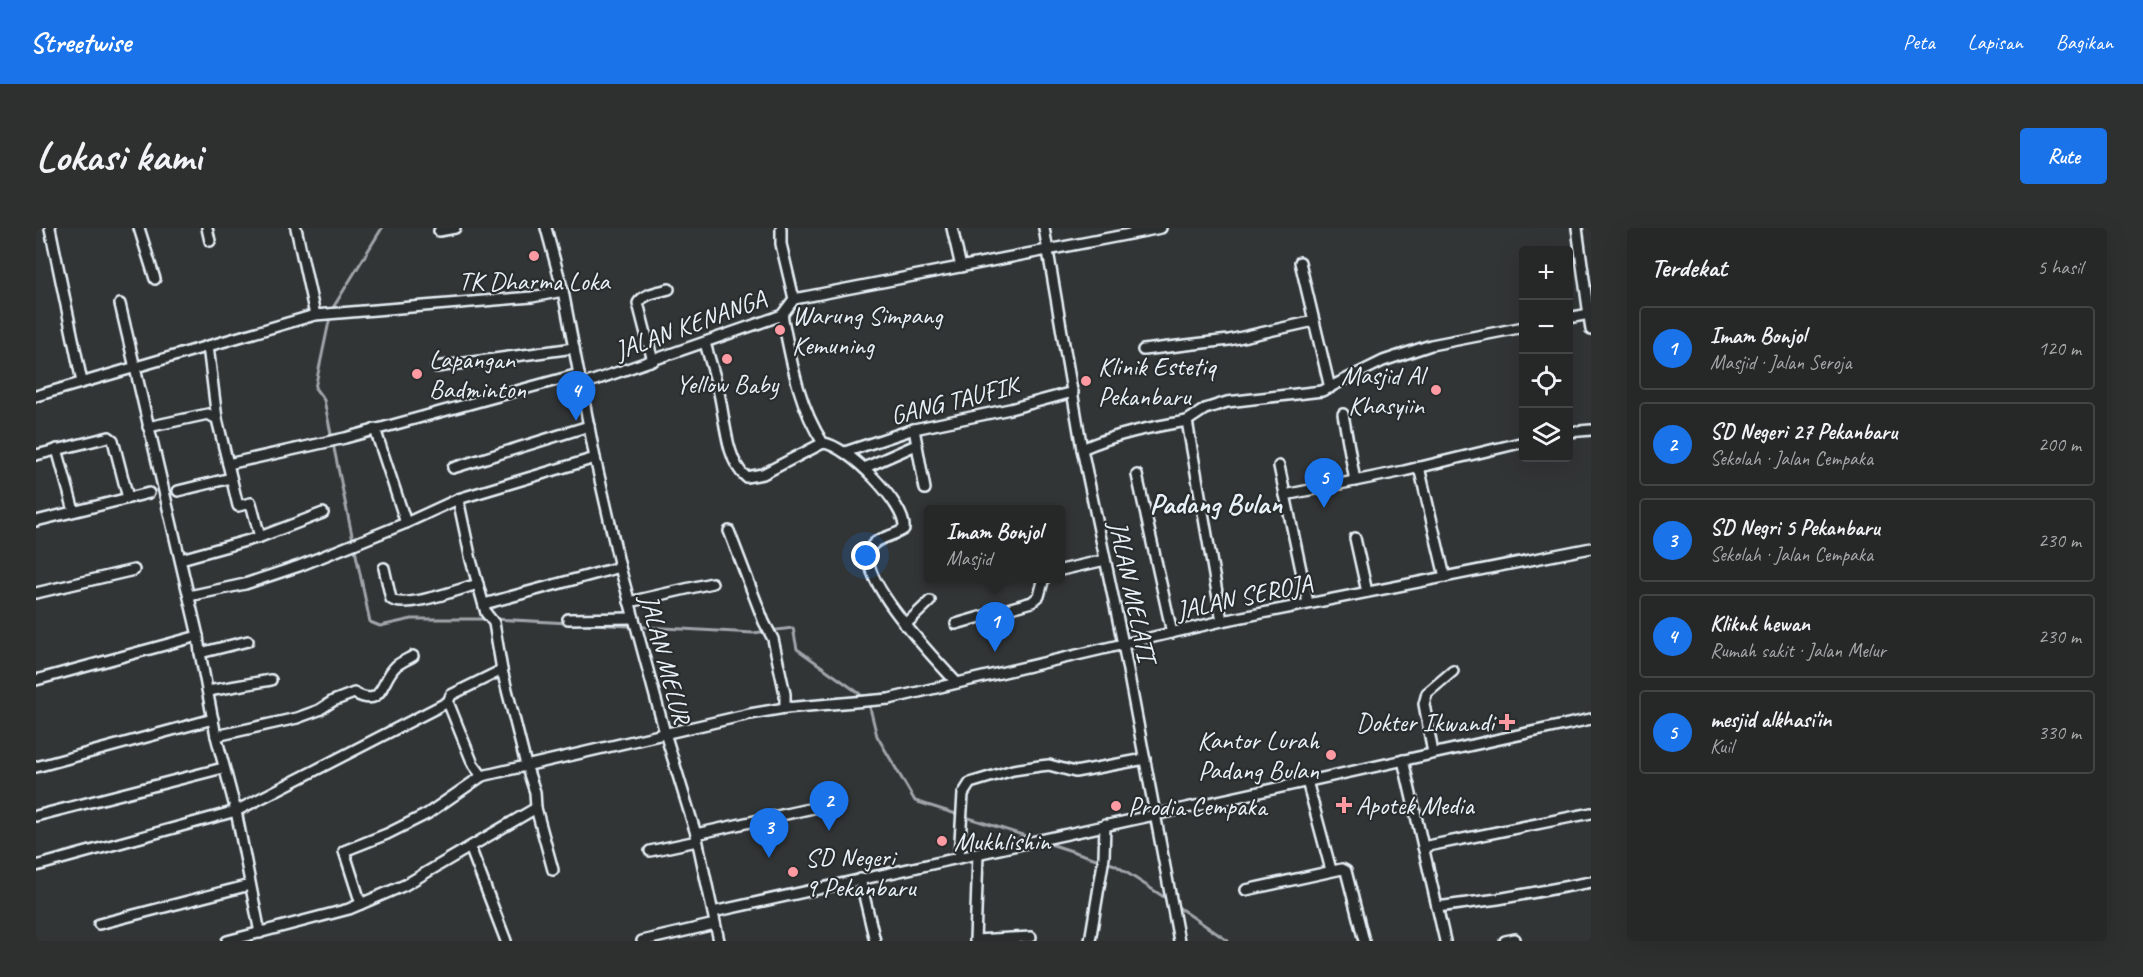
<!DOCTYPE html>
<html lang="id">
<head>
<meta charset="utf-8">
<style>
  body { margin:0; font-family:Caveat,sans-serif; background:#2e3030; color:#f1f3f6 }
  .controls { position:absolute; right:18px; top:18px; display:grid; overflow:hidden; border-radius:6px; box-shadow:0 6px 24px #0002 }
  .controls button { width:54px; height:54px; display:grid; place-items:center; padding:0; border:0; border-bottom:2px solid #424445; background:#262828; color:#f1f3f6; font:30px sans-serif }
  .you { position:absolute; left:830px; top:328px; width:21px; height:21px; margin:-15px; border:4px solid #fff; border-radius:50%; background:#1a73e8; box-shadow:0 0 0 9px #1a73e833 }
  .badge { display:grid; place-items:center; width:39px; height:39px; border-radius:50%; background:#1a73e8; color:#fff; font-size:20px; font-weight:700 }
  .pin { position:absolute; translate:-50% -50px; filter:drop-shadow(0 2px 3px #0008) }
  .pin::after { content:''; position:absolute; top:32px; width:21px; height:18px; background:inherit; clip-path:polygon(0 0,100% 0,50% 100%) }
  .popup { position:absolute; left:888px; top:277px; width:141px; height:78px; box-sizing:border-box; display:grid; place-content:center; border-radius:6px; background:#262828; filter:drop-shadow(0 2px 4px #0005); font-size:20px; white-space:nowrap; color:#a4a6a8 }
  .popup b { font-size:22px; color:#f1f3f6 }
  .popup::after { content:''; position:absolute; left:50%; top:100%; margin-left:-12px; border:12px solid transparent; border-top-color:#262828 }
  .list { margin:0; padding:0; list-style:none }
  h2 { display:flex; justify-content:space-between; align-items:center; height:78px; margin:0; padding:0 24px; font-size:26px }
  h2 small { font-size:20px; font-weight:400; color:#a4a6a8 }
  .list li { display:grid; grid-template-columns:39px 1fr auto; gap:18px; align-items:center; box-sizing:border-box; height:84px; margin:0 12px 12px; padding:0 12px; border:2px solid #424445; border-radius:6px }
  .list b { display:block; font-size:22px; white-space:nowrap }
  .list p { margin:0; font-size:20px; white-space:nowrap; color:#a4a6a8 }
  .list em { font-size:20px; font-style:normal; color:#a4a6a8 }
  .icon { flex:none; width:33px; height:33px; fill:none; stroke:currentColor; stroke-width:2; stroke-linecap:round; stroke-linejoin:round }
  .map { position:relative; flex:none; width:1555px; height:713px; overflow:hidden; border-radius:6px }
  header { display:flex; align-items:center; gap:36px; box-sizing:border-box; height:84px; padding:0 30px; background:#1a73e8; color:#fff }
  header strong { font-size:28px }
  nav { display:flex; gap:33px; margin-inline-start:auto; font-size:21px }
  .intro { display:flex; align-items:center; justify-content:space-between; box-sizing:border-box; height:144px; padding:0 36px }
  h1 { margin:0; font-size:42px }
  .button { padding:15px 27px; border-radius:6px; background:#1a73e8; color:#fff; font-size:21px; font-weight:700 }
  main { display:flex; gap:36px; padding:0 36px }
  aside { flex:1; background:#262828; border-radius:6px; box-shadow:0 6px 24px #0002 }
  .map>svg:first-child { display:block }
  .lines { fill:none; stroke-linecap:round; stroke-linejoin:round }
  .stream { stroke:#9fa5aa; stroke-width:3 }
  .minor-casing { stroke:#e8f1f8; stroke-width:14 }
  .minor { stroke:#2a2d2e; stroke-width:9 }
  .poi-dot { fill:#ff9aa2; stroke:#2a2d2e; stroke-width:2 }
  .labels { text-anchor:middle; stroke-width:4.5; stroke-linejoin:round; paint-order:stroke }
  .poi-label { font-size:26px; fill:#e8f1f8; stroke:#2a2d2e; text-anchor:start }
  .street-label { font-size:26px; fill:#e8f1f8; stroke:#2a2d2e }
  .quarter-label { font-size:28px; font-weight:bold; fill:#e8f1f8; stroke:#2a2d2e }
</style>
</head>
<body>
<header>
<strong>Streetwise</strong>
<nav><a>Peta</a><a>Lapisan</a><a>Bagikan</a></nav>
</header>
<div class="intro"><h1>Lokasi kami</h1><a class="button">Rute</a></div>
<main>
<div class="map">
<svg width="1555" height="713" viewBox="0 0 1555 713">
  <rect width="100%" height="100%" fill="#323536"/>
  <filter id="ink" filterUnits="userSpaceOnUse"><feTurbulence type="fractalNoise" baseFrequency=".0167" numOctaves="2"/><feDisplacementMap in="SourceGraphic" scale="12" xChannelSelector="R" yChannelSelector="G"/><feConvolveMatrix kernelMatrix="1 2 1 2 8 2 1 2 1" color-interpolation-filters="sRGB"/></filter>
  <g filter="url(#ink)">
    <g class="lines">
      <!-- stream -->
      <g class="stream">
        <polyline points="295,83 346,0"/>
        <polyline points="294,89 279,160 288,172 334,394 344,398 376,391 452,391"/>
        <polyline points="458,391 533,395"/>
        <polyline points="539,395 717,405 757,400 761,421 824,466 834,480 841,508 879,573 996,610"/>
        <polyline points="1008,614 1079,637 1134,673"/>
        <polyline points="1139,677 1192,713"/>
      </g>
      <!-- minor casing -->
      <g class="minor-casing">
        <g id="minor">
          <polyline points="14,0 46,154"/>
          <polyline points="103,0 119,51"/>
          <polyline points="171,0 174,13"/>
          <polyline points="260,0 279,87"/>
          <polyline points="510,0 527,63 559,230 584,339 629,505 660,606 683,713"/>
          <polyline points="745,0 745,16 758,71"/>
          <polyline points="916,0 925,39"/>
          <polyline points="1008,0 1046,221 1087,416 1143,713"/>
          <polyline points="1541,0 1555,102"/>
          <polyline points="403,3 419,0"/>
          <polyline points="1264,34 1294,160"/>
          <polyline points="84,76 162,408 164,425 180,508 200,583 224,705"/>
          <path d="M746,87C755,131 762,177 787,215C811,217 871,277 868,301C859,308 841,309 835,319C817,347 901,433 920,454"/>
          <polyline points="1532,90 1553,86"/>
          <path d="M669,115C674,132 679,148 683,165C689,190 690,233 710,249L727,246L787,215"/>
          <polyline points="172,118 181,191"/>
          <polyline points="1107,122 1193,112 1278,93"/>
          <path d="M617,133L602,75C608,65 623,64 633,61"/>
          <polyline points="400,139 538,120"/>
          <polyline points="545,157 738,90 746,87 758,71 1125,0"/>
          <polyline points="0,168 279,87 496,69 527,63"/>
          <polyline points="1307,186 1319,253"/>
          <polyline points="112,199 172,186 181,191 192,236 309,210 543,146"/>
          <polyline points="339,201 370,295"/>
          <polyline points="878,201 889,261"/>
          <polyline points="1532,204 1555,202"/>
          <polyline points="21,221 38,283"/>
          <path d="M1046,221C1079,206 1115,199 1151,193"/>
          <polyline points="809,224 878,201 974,181 1037,164"/>
          <polyline points="0,227 73,209 77,212 92,270"/>
          <polyline points="192,236 202,278 215,275 224,309 287,285"/>
          <polyline points="1243,238 1272,375"/>
          <polyline points="1383,239 1409,349"/>
          <polyline points="417,240 553,198"/>
          <polyline points="828,240 880,217"/>
          <polyline points="1101,247 1136,405"/>
          <polyline points="142,263 195,250"/>
          <polyline points="1249,267 1368,243 1488,214"/>
          <polyline points="0,293 113,265"/>
          <polyline points="693,303 728,394 737,411 749,466 749,480"/>
          <polyline points="1319,310 1331,364"/>
          <polyline points="145,331 224,309"/>
          <path d="M348,340L355,371C368,382 424,361 442,356"/>
          <polyline points="1025,342 1069,332"/>
          <polyline points="0,365 98,342"/>
          <polyline points="153,368 209,356 263,338 370,295 422,271 559,230"/>
          <polyline points="593,374 676,355"/>
          <polyline points="448,376 584,339"/>
          <polyline points="532,391 597,390"/>
          <polyline points="1186,393 1151,193 1169,181 1191,174 1286,163 1347,133 1395,117 1488,99"/>
          <polyline points="920,396 996,374 1003,368 1008,350"/>
          <polyline points="869,397 894,373"/>
          <polyline points="164,425 212,413"/>
          <polyline points="0,452 162,408"/>
          <polyline points="172,463 235,452"/>
          <polyline points="412,474 415,467 466,442"/>
          <path d="M180,508L261,490L283,482L297,473L318,465C348,481 344,453 360,438C365,434 372,431 377,428"/>
          <polyline points="1397,525 1388,476 1391,465 1417,443"/>
          <polyline points="1367,532 1409,713"/>
          <polyline points="0,539 177,491"/>
          <polyline points="1271,553 1295,642"/>
          <polyline points="500,580 517,642"/>
          <polyline points="0,588 187,540"/>
          <polyline points="660,606 800,575"/>
          <polyline points="434,619 470,713"/>
          <polyline points="1387,619 1555,585"/>
          <polyline points="614,623 661,613"/>
          <polyline points="923,629 927,566 934,555 977,542 1004,538 1013,537 1039,544 1109,531"/>
          <polyline points="0,638 200,583 412,474 437,536 446,548 714,486 749,480 853,471 1186,393 1555,320"/>
          <polyline points="824,651 839,713"/>
          <polyline points="1210,662 1306,641 1310,643 1311,647 1328,713"/>
          <polyline points="325,676 308,623 351,606 391,586 446,548"/>
          <polyline points="1401,679 1462,671 1555,654"/>
          <polyline points="677,684 1555,491"/>
          <polyline points="63,696 214,657"/>
          <polyline points="939,712 995,709"/>
          <polyline points="191,713 313,681 369,657 500,580 499,564 490,537 466,442 458,395 450,385 435,332 422,271"/>
          <polyline points="606,713 679,696"/>
          <polyline points="939,713 942,626"/>
          <polyline points="1054,713 1068,629 1069,597"/>
          <polyline points="1469,713 1479,711"/>
        </g>
      </g>
      <!-- minor -->
      <use href="#minor" class="minor"/>
    </g>
  </g>
  <!-- markers -->
  <g class="poi-dot">
    <circle cx="498" cy="28" r="6"/>
    <circle cx="744" cy="102" r="6"/>
    <circle cx="691" cy="131" r="6"/>
    <circle cx="381" cy="146" r="6"/>
    <circle cx="1050" cy="153" r="6"/>
    <circle cx="1400" cy="162" r="6"/>
    <path d="M1468 485h6v6h6v6h-6v6h-6v-6h-6v-6h6z"/>
    <circle cx="1295" cy="527" r="6"/>
    <path d="M1305 568h6v6h6v6h-6v6h-6v-6h-6v-6h6z"/>
    <circle cx="1080" cy="578" r="6"/>
    <circle cx="906" cy="613" r="6"/>
    <circle cx="757" cy="644" r="6"/>
  </g>
  <g class="labels">
    <!-- poi labels -->
    <g class="poi-label">
      <text x="498" y="62" text-anchor="middle">TK Dharma Loka</text>
      <text x="756" y="96">Warung Simpang<tspan x="756" dy="30">Kemuning</tspan></text>
      <text x="393" y="140">Lapangan<tspan x="393" dy="30">Badminton</tspan></text>
      <text x="1062" y="147">Klinik Estetiq<tspan x="1062" dy="30">Pekanbaru</tspan></text>
      <text x="1388" y="156" text-anchor="end">Masjid Al<tspan x="1388" dy="30">Khasyiin</tspan></text>
      <text x="691" y="165" text-anchor="middle">Yellow Baby</text>
      <text x="1458" y="503" text-anchor="end">Dokter Ikwandi</text>
      <text x="1283" y="521" text-anchor="end">Kantor Lurah<tspan x="1283" dy="30">Padang Bulan</tspan></text>
      <text x="1320" y="586">Apotek Media</text>
      <text x="1092" y="587">Prodia Cempaka</text>
      <text x="918" y="622">Mukhlishin</text>
      <text x="769" y="638">SD Negeri<tspan x="769" dy="30">9 Pekanbaru</tspan></text>
    </g>
    <!-- street labels -->
    <g class="street-label">
      <text transform="translate(654 96) rotate(-20)" y="9">JALAN KENANGA</text>
      <text transform="translate(918 172) rotate(-14)" y="9">GANG TAUFIK</text>
      <text transform="translate(1097 363) rotate(78)" y="9">JALAN MELATI</text>
      <text transform="translate(1208 368) rotate(-12)" y="9">JALAN SEROJA</text>
      <text transform="translate(630 431) rotate(75)" y="9">JALAN MELUR</text>
    </g>
    <!-- quarter labels -->
    <g class="quarter-label">
      <text x="1180" y="285">Padang Bulan</text>
    </g>
  </g>
</svg>
<div class="controls">
<button>+</button>
<button>−</button>
<button><svg class="icon" aria-label="locate" viewBox="0 0 24 24"><circle cx="12" cy="12" r="6"/><path d="M12 2v4M12 18v4M2 12h4M18 12h4"/></svg></button>
<button><svg class="icon" aria-label="layers" viewBox="0 0 24 24"><path d="M12 4l9 5-9 5-9-5zM3 14l9 5 9-5"/></svg></button>
</div>
<div class="you"></div>
<div class="pin badge" style="left:959px;top:424px">1</div>
<div class="popup"><b>Imam Bonjol</b>Masjid</div>
<div class="pin badge" style="left:793px;top:603px">2</div>
<div class="pin badge" style="left:733px;top:630px">3</div>
<div class="pin badge" style="left:540px;top:193px">4</div>
<div class="pin badge" style="left:1288px;top:280px">5</div>
</div>
<aside>
<h2>Terdekat<small>5 hasil</small></h2>
<ul class="list">
<li><span class="badge">1</span><div><b>Imam Bonjol</b><p>Masjid · Jalan Seroja</p></div><em>120 m</em></li>
<li><span class="badge">2</span><div><b>SD Negeri 27 Pekanbaru</b><p>Sekolah · Jalan Cempaka</p></div><em>200 m</em></li>
<li><span class="badge">3</span><div><b>SD Negri 5 Pekanbaru</b><p>Sekolah · Jalan Cempaka</p></div><em>230 m</em></li>
<li><span class="badge">4</span><div><b>Kliknk hewan</b><p>Rumah sakit · Jalan Melur</p></div><em>230 m</em></li>
<li><span class="badge">5</span><div><b>mesjid alkhasi'in</b><p>Kuil</p></div><em>330 m</em></li>
</ul>
</aside>
</main>
</body>
</html>
